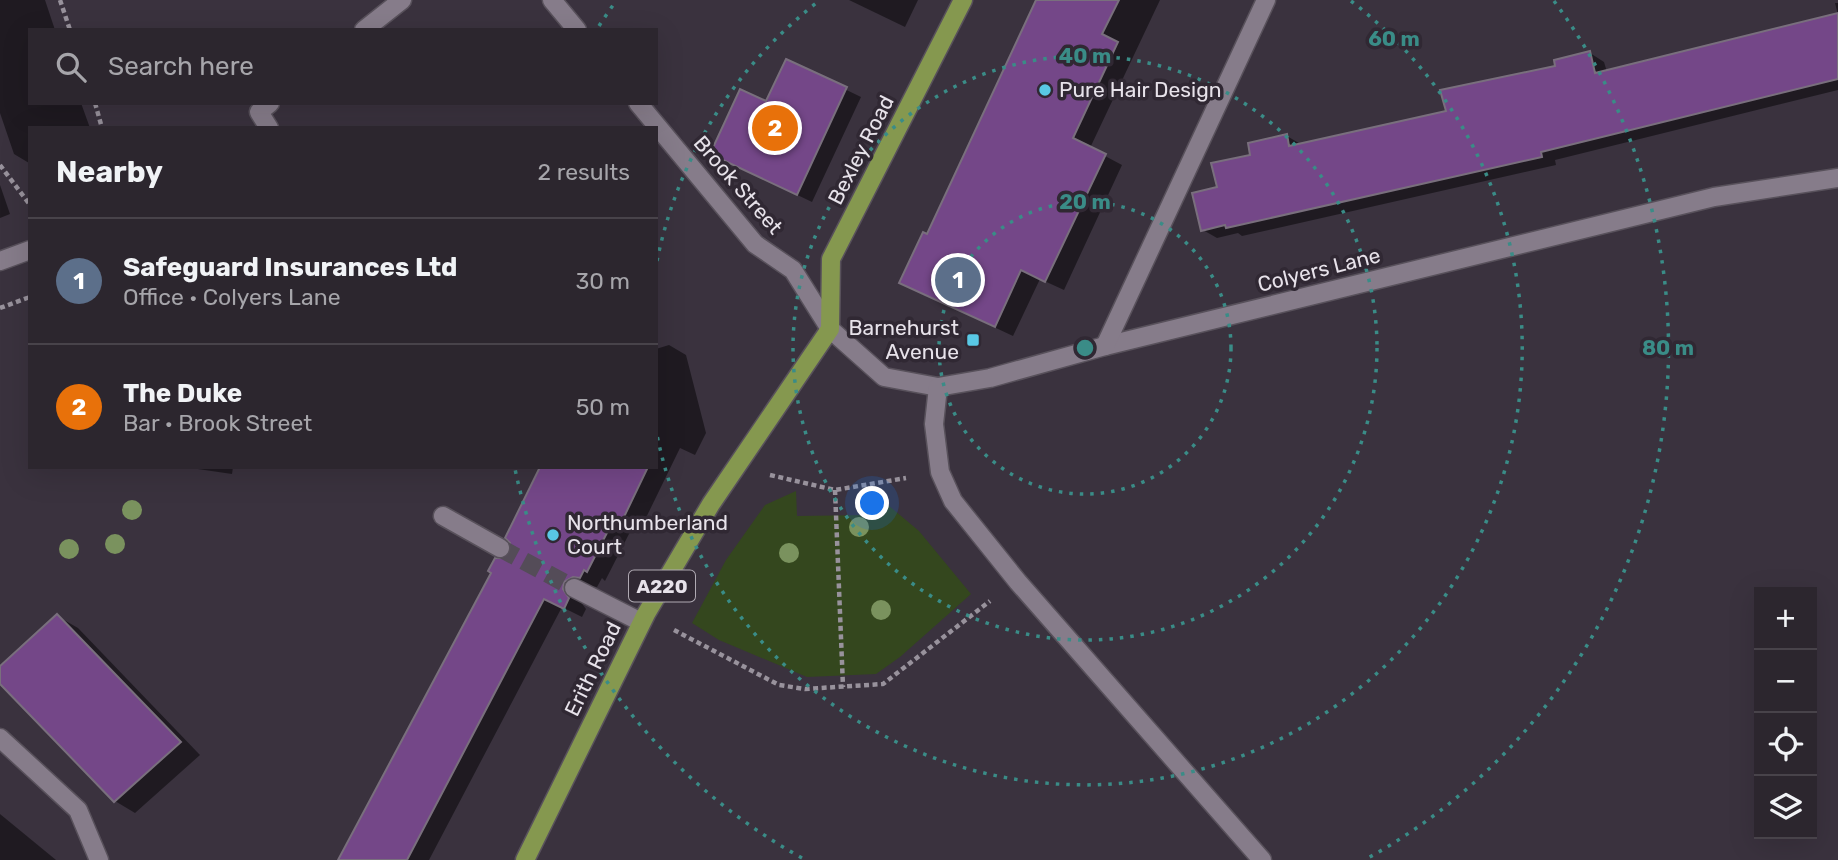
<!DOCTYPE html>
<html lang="en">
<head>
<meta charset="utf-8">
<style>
  body { margin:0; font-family:Rubik,sans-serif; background:#38323a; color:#f1f3f6 }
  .controls { position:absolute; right:21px; bottom:21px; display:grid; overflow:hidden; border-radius:0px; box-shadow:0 7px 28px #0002 }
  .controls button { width:63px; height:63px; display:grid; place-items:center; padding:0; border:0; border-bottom:2px solid #48434a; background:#2c262e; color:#f1f3f6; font:35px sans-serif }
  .you { position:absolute; left:873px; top:504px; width:24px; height:24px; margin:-18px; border:5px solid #fff; border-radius:50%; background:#1a73e8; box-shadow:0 0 0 10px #1a73e833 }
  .badge { display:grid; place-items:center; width:46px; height:46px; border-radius:50%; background:#d6ab8b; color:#fff; font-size:23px; font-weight:700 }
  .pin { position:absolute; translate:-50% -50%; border:4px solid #fff; box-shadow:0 2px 7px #0006 }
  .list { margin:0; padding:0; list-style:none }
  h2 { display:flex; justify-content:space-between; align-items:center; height:91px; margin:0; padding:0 28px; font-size:30px }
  h2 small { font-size:23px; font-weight:400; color:#a6a5aa }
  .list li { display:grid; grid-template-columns:46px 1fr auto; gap:21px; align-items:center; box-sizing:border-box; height:126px; padding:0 28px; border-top:2px solid #48434a }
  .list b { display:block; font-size:26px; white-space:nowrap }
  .list p { margin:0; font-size:23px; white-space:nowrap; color:#a6a5aa }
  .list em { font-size:23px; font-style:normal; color:#a6a5aa }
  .icon { flex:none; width:38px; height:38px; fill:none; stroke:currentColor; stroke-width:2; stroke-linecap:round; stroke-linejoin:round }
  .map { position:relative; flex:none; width:1838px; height:860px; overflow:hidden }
  .search { position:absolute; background:#2c262e; box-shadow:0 7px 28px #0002; left:28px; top:28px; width:630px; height:77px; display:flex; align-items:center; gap:18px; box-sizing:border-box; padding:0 24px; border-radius:0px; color:#a6a5aa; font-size:26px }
  .panel { position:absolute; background:#2c262e; box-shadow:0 7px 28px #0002; left:28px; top:126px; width:630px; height:343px; border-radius:0px }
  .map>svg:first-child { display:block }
  .green { fill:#34471e }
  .shadow { fill:#0007 }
  .building { fill:#744788; stroke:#796f7d; stroke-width:2 }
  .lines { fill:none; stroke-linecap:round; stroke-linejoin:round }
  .minor-tunnel { stroke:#544c58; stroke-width:18; stroke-dasharray:18 9; stroke-linecap:butt }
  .minor-casing { stroke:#58515b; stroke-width:21 }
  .major-casing { stroke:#58515b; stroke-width:21 }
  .path { stroke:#98929c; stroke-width:4.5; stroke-dasharray:5 3.5; stroke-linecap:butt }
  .minor { stroke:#867c8a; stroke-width:18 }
  .major { stroke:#85984f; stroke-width:18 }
  .tree { fill:#7a925e }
  .ring { fill:none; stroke:#3a8c87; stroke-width:3.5; stroke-dasharray:3.5 7 }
  .poi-dot { fill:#59c8e5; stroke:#302833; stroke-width:2.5 }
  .labels { text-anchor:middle; stroke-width:7; stroke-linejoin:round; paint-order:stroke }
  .shield { fill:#302833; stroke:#b0aab3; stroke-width:2 }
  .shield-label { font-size:19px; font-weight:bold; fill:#e7e2ea }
  .poi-label { font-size:21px; fill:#e7e2ea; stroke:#302833; text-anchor:start }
  .street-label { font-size:21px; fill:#e7e2ea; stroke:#302833 }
  .centre { fill:#3a8c87; stroke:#302833; stroke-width:3.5 }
  .ring-label { font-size:21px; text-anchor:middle; font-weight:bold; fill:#3a8c87; stroke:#302833; stroke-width:7; stroke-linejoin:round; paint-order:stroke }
</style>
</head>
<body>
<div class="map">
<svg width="1838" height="860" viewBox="0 0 1838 860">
  <rect width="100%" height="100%" fill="#3a323e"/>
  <!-- green -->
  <polygon class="green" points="870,490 919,531 971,594 900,657 876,674 807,677 719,640 692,623 726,560 765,505 796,491 797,516 870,515"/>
  <!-- shadow -->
  <g class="shadow">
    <polygon points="0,0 45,0 55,30 30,30 30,103 81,103 90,128 30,128 29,163 14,154 0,113"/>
    <polygon points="849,0 918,0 905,27"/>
    <polygon points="1037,0 1160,0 1090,148 1122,165 1064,290 1040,279 1013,336 919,292 928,237"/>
    <polygon points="1835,3 1838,3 1838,90 1555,160 1556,165 1242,236 1238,233 1217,238 1203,230 1219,188 1253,157 1287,136 1302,145 1448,112 1590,53 1604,62 1607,72 1838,15"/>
    <polygon points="787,61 861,97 812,202 712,154 767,103"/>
    <polygon points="0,185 10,214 0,218"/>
    <polygon points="669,345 686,355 706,433 695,455 680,448 641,528 636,525 634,531 631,530 605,581 602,578 597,587 591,586 581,592 580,601 586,609 582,617 562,607 429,860 340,860 512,554 542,467 656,467 656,349"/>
    <polygon points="184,467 233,467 232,474"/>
    <polygon points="57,616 78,628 200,755 135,813 115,801 0,681 0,668"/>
    <polygon points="0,814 56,860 0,860"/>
  </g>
  <!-- building -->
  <g class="building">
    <polygon points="1036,0 1119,0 1102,34 1118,42 1073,138 1106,154 1045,282 1021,270 995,327 899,283 923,232 927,234"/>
    <polygon points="1838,13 1838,79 1541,152 1542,157 1226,228 1225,225 1201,231 1192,193 1217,187 1211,163 1250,155 1248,143 1287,134 1289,146 1446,111 1440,90 1555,66 1554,60 1590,51 1595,73"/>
    <polygon points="786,59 847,87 797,195 710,154 740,89 766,101"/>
    <polygon points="540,467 648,467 623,519 618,517 616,523 613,521 587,572 584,570 580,578 573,577 564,582 563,589 569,598 564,609 544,599 407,860 338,860 491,573 488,571 495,558 505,558 510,553 510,543 505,538"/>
    <polygon points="57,614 181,742 114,802 0,684 0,666"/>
  </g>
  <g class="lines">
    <!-- minor-tunnel -->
    <polyline class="minor-tunnel" points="500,548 574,588"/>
    <!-- minor casing -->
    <g class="minor-casing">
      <g id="minor">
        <polyline points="552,0 577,30"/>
        <polyline points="364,30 402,0"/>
        <polyline points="638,103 755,244 793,270 830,329 884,377 938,387 990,378 1105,346 1714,197 1838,178"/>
        <polyline points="269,128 259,112 270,103"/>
        <polyline points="0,261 30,250"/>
        <polyline points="1105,346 1266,0"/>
        <polyline points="938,387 934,424 940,472 953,501 1018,582 1262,860"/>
        <polyline points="443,516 500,548"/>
        <polyline points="574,588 641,622"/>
        <polyline points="0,738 78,810 99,860"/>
      </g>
    </g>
    <!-- major casing -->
    <g class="major-casing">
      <polyline id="major" points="525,860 646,614 711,504 830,329 831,259 963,0"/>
    </g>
    <!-- path -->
    <g class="path">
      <polyline points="60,0 70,30"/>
      <polyline points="95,103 102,128"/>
      <polyline points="0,165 30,205"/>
      <polyline points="0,308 30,297"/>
      <polyline points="770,475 835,490 906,478"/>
      <polyline points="835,490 843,687"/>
      <polyline points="674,630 779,685 805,689 883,684 990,601"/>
    </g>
    <!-- minor -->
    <use href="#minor" class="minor"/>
    <!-- major -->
    <use href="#major" class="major"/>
  </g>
  <!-- trees -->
  <g class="tree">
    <circle cx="132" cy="510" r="10"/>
    <circle cx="859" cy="527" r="10"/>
    <circle cx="115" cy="544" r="10"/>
    <circle cx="69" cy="549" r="10"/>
    <circle cx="789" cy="553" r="10"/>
    <circle cx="881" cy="610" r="10"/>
  </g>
  <!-- distance rings -->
  <g class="ring">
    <circle cx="1085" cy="348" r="146"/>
    <circle cx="1085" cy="348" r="292"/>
    <path d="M657 261A437 437 0 0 1 819 1M1351 1A437 437 0 1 1 657 435"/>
    <path d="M802 858A583 583 0 0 1 515 469M599 26A583 583 0 0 1 616 1M1554 1A583 583 0 0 1 1368 858"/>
  </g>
  <!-- markers -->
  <g class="poi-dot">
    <circle cx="1045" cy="90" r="7"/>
    <rect x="966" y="333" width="14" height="14" rx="3.5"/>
    <circle cx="553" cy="535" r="7"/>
  </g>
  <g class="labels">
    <!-- shield labels -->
    <rect class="shield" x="629" y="570.5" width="66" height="31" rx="5"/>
    <g class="shield-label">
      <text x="662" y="593">A220</text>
    </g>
    <!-- poi labels -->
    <g class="poi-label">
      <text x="1059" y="97">Pure Hair Design</text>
      <text x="959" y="335" text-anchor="end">Barnehurst<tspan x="959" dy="24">Avenue</tspan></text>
      <text x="567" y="530">Northumberland<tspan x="567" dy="24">Court</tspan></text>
    </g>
    <!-- street labels -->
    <g class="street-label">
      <text transform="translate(861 150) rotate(-63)" y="7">Bexley Road</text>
      <text transform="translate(738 185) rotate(49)" y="7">Brook Street</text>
      <text transform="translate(1319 270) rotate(-14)" y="7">Colyers Lane</text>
      <text transform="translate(593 669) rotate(-64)" y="7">Erith Road</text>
    </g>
  </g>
  <circle cx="1085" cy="348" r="10" class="centre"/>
  <g class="ring-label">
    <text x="1394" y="46">60 m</text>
    <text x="1085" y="63">40 m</text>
    <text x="1085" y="209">20 m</text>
    <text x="1668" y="355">80 m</text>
  </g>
</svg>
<div class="controls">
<button>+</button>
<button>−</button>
<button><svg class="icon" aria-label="locate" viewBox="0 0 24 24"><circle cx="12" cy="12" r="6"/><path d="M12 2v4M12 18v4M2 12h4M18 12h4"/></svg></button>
<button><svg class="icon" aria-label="layers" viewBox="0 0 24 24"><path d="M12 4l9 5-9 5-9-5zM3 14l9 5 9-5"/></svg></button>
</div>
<div class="you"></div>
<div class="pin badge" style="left:958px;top:280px;background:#5c6f8a">1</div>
<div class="pin badge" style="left:775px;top:128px;background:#e8710a">2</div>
<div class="search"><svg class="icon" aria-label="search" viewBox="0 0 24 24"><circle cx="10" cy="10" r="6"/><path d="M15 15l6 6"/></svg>Search here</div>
<section class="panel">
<h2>Nearby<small>2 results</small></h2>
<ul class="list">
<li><span class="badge" style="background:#5c6f8a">1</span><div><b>Safeguard Insurances Ltd</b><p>Office · Colyers Lane</p></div><em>30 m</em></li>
<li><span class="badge" style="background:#e8710a">2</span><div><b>The Duke</b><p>Bar · Brook Street</p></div><em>50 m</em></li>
</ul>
</section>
</div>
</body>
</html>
